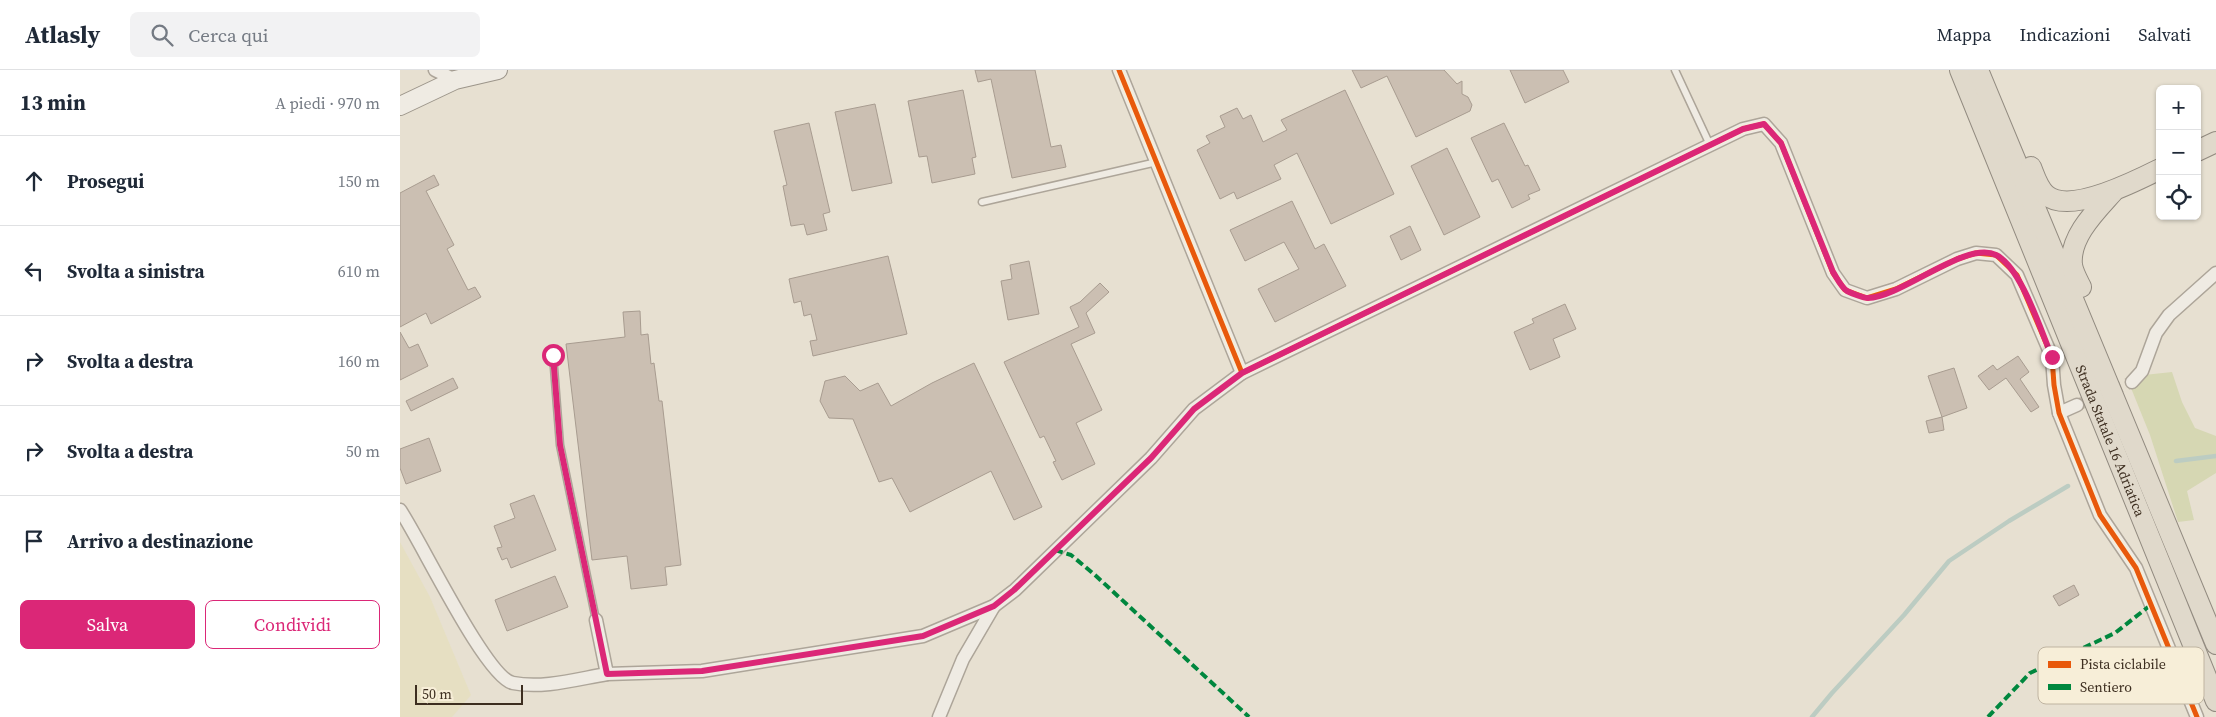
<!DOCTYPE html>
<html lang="it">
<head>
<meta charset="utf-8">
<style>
  body { margin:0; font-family:"Source Serif 4",serif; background:#f2f2f3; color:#1f2937 }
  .controls { position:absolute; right:15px; top:15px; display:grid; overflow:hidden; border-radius:8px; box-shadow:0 1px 4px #0004 }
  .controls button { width:45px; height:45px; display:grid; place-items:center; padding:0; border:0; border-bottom:1px solid #e0e1e3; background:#fff; color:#1f2937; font:25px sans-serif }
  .scale { position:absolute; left:15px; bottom:12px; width:108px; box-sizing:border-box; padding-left:5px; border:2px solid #3d2e20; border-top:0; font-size:14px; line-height:18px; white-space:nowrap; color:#3d2e20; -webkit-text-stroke:4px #f7eed8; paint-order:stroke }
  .stop { position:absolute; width:15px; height:15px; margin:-11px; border:4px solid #db2777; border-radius:50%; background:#fff }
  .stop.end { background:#db2777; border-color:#fff; box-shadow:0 1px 5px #0008 }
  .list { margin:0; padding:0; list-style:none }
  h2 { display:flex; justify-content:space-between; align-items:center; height:65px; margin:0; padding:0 20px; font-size:21px }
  h2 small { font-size:16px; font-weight:400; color:#747a83 }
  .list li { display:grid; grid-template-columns:32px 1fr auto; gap:15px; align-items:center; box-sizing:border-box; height:90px; padding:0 20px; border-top:1px solid #e0e1e3 }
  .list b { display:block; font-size:19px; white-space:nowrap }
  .list em { font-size:16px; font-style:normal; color:#747a83 }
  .actions { display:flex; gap:10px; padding:15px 20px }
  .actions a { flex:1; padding:11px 0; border:1px solid #db2777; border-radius:8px; text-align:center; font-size:18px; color:#db2777 }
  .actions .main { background:#db2777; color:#fff }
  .icon { flex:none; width:28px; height:28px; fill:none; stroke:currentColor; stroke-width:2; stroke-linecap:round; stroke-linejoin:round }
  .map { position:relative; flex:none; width:1816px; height:647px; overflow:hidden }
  header { display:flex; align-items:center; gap:30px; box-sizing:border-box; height:70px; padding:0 25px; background:#fff; border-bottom:1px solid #e0e1e3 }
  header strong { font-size:24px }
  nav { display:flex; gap:28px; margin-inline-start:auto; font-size:18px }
  .search { width:350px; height:45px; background:#f2f2f3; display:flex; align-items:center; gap:12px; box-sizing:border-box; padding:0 18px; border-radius:8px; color:#747a83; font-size:19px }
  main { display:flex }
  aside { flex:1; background:#fff }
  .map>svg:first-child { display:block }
  .farmland { fill:#e6dfc2 }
  .green { fill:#d6d7b3 }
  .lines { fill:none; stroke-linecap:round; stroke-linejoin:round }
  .stream { stroke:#bcccc2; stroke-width:4.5 }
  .building { fill:#cbbfb2; stroke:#a89c90 }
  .minor-tunnel { stroke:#c5bcae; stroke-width:12; stroke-dasharray:12 6; stroke-linecap:butt }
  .service-casing { stroke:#ada599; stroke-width:9 }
  .minor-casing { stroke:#ada599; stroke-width:15 }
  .secondary-casing { stroke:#9c958a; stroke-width:20 }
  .trunk-casing { stroke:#928b80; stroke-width:22 }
  .service { stroke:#efebe3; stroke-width:6 }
  .minor { stroke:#efebe3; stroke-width:12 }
  .secondary { stroke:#efebe3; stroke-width:18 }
  .trunk { stroke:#e0d9cb; stroke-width:20 }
  .quiet { stroke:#00873e; stroke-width:4; stroke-dasharray:8 4; stroke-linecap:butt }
  .cycleway-casing { stroke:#f7eed8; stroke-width:8 }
  .cycleway { stroke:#e8590c; stroke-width:5 }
  .route { stroke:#db2777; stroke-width:6 }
  .labels { text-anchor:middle; stroke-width:4.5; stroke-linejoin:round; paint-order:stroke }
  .street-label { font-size:14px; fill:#3d2e20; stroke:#f7eed8 }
  .key { fill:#f7eed8; stroke:#bfb4a1; stroke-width:1 }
  .key-label { font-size:14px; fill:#3d2e20 }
</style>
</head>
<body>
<header>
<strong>Atlasly</strong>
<div class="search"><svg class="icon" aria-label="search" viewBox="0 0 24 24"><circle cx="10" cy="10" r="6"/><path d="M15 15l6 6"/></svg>Cerca qui</div>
<nav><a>Mappa</a><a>Indicazioni</a><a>Salvati</a></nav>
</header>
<main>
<aside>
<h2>13 min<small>A piedi · 970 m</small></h2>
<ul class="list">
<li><svg class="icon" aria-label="ahead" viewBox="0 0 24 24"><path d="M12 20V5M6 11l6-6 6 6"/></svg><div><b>Prosegui</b></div><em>150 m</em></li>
<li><svg class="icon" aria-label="left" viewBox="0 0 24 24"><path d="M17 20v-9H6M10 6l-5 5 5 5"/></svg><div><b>Svolta a sinistra</b></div><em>610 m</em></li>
<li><svg class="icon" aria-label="right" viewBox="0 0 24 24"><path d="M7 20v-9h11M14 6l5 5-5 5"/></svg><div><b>Svolta a destra</b></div><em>160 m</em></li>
<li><svg class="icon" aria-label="right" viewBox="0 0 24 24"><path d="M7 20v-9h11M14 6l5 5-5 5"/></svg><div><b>Svolta a destra</b></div><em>50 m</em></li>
<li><svg class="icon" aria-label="arrive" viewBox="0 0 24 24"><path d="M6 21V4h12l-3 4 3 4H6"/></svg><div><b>Arrivo a destinazione</b></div></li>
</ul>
<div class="actions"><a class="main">Salva</a><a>Condividi</a></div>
</aside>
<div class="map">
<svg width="1816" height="647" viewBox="0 0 1816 647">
  <rect width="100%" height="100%" fill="#e7e0d1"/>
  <!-- farmland -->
  <polygon class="farmland" points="0,472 30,527 71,625 52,647 0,647"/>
  <!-- green -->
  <polygon class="green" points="1772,302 1782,332 1795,358 1816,366 1816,403 1787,421 1794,450 1778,452 1750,365 1731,318 1744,305"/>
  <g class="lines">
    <!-- stream -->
    <g class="stream">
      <polyline points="1776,391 1816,386"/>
      <polyline points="1412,647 1432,623 1504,545 1549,491 1609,451 1668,416"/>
    </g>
  </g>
  <!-- building -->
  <g class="building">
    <polygon points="575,0 635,0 651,77 661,75 666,97 612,108 591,9 578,12"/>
    <polygon points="952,0 1044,0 1057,14 1062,11 1062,24 1068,27 1072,35 1070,41 1016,67 987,6 961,18"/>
    <polygon points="1110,0 1163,0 1169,12 1125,33"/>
    <polygon points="563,20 576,87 572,88 575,104 532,113 527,86 519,87 508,31"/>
    <polygon points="945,20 994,124 931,154 897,83 874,95 881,109 837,129 834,122 820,129 797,80 810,73 806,66 825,57 820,46 837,38 843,49 851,45 863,72 887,60 881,50"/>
    <polygon points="475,34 492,113 452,121 435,42"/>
    <polygon points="409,53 430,142 423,144 427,160 407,165 404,154 391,156 383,116 387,115 374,61"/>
    <polygon points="1104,53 1125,96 1128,95 1140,120 1128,125 1130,129 1112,138 1098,109 1092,112 1071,68"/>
    <polygon points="1047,78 1080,147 1044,165 1011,96"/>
    <polygon points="34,105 39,115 26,121 54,175 47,179 68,220 75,217 81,227 31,254 26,243 0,257 0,123"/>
    <polygon points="892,131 915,179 924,174 946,216 875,252 858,219 899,199 884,172 845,191 830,160"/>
    <polygon points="1010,156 1021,180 1001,190 990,166"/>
    <polygon points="488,186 507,264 413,286 410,271 417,270 411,244 404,246 401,231 394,233 389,209"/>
    <polygon points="629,191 639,244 608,250 601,211 612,209 610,195"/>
    <polygon points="700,213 709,222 686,243 695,263 671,274 702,340 676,353 695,394 662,410 653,392 656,391 644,366 640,368 604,292 679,257 670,237 680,232"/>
    <polygon points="1165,234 1176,259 1153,269 1160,287 1130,300 1114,262 1134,253 1132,249"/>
    <polygon points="240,241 241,265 248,264 251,294 254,293 259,331 262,331 281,495 265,497 267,515 231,519 227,486 192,490 166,274 225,267 223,242"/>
    <polygon points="0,262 9,278 18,274 28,296 0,310"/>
    <polygon points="1618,286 1629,302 1620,309 1639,337 1631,342 1606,308 1589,320 1578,306 1593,295 1597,300"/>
    <polygon points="574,293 642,437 614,450 591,401 510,442 492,408 479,412 453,349 429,348 420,331 425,311 445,306 460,321 478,313 491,336 532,313"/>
    <polygon points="1554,298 1567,338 1542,347 1528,306"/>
    <polygon points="53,308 58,318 11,341 6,331"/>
    <polygon points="1542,347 1544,360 1529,363 1526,351"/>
    <polygon points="29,368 41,401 6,414 0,398 0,379"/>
    <polygon points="134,425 156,480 111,498 107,488 102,490 97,478 102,477 94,456 115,448 110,434"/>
    <polygon points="155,506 168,537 107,561 95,530"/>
    <polygon points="1674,515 1679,525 1659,536 1653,526"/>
  </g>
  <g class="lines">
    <!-- minor-tunnel -->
    <polyline class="minor-tunnel" points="1677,335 1732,312"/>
    <!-- service casing -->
    <g class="service-casing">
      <g id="service">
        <polyline points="1275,0 1310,75"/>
        <polyline points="582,132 757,92"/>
        <polyline points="153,285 160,375 196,550"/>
      </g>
    </g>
    <!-- minor casing -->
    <g class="minor-casing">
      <g id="minor">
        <polyline points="35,0 55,10"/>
        <polyline points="719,0 842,303 1343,59 1364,54 1381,73 1433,203 1445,220 1467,228 1496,219 1557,189 1576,183 1596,185 1617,205 1652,287 1654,315 1659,343 1700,445 1736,498 1797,647"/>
        <polyline points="1732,312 1742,301 1756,263 1769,245 1816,203"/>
        <polyline points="1659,343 1677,335"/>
        <path d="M0,440C20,469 86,608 113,613C143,619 177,609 207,604"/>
        <polyline points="196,550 207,604 302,601 523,566 594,536 615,520 751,388 794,339 842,303"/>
        <polyline points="539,647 563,589 594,536"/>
      </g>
    </g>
    <!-- secondary casing -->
    <g class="secondary-casing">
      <polyline id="secondary" points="0,36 55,10 98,0"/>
    </g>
    <!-- trunk casing -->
    <g class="trunk-casing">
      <g id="trunk">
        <path id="s1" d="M1560,0L1816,631"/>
        <polyline points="1578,0 1816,574"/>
        <polyline points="1797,81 1816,72"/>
        <path d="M1631,97C1635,107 1638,118 1646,125C1670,145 1736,111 1760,99"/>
        <path d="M1681,217C1678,211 1673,202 1672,195C1669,167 1696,141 1713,122"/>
      </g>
    </g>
    <!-- service -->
    <use href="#service" class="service"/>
    <!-- minor -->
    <use href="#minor" class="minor"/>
    <!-- secondary -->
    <use href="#secondary" class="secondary"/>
    <!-- trunk -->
    <use href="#trunk" class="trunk"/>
    <!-- quiet -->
    <g class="quiet">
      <polyline points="655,480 671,485 695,505 849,647"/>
      <polyline points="1588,647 1630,603 1715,563 1752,534"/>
    </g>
    <!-- cycleway casing -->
    <g class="cycleway-casing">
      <polyline id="cycleway" points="719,0 842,303 1343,59 1364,54 1381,73 1433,203 1445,220 1467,228 1496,219 1557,189 1576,183 1596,185 1617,205 1652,287 1654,315 1659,343 1700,445 1736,498 1797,647"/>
    </g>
    <!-- cycleway -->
    <use href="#cycleway" class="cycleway"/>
  </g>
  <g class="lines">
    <!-- route -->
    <path class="route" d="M153,285L160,375L207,604L302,601L523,566L594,536L614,520L751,388L794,339L842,303L1343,59L1364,54L1381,73L1433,202C1437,208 1441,217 1447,221C1451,223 1463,228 1468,228C1502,227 1566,170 1596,185C1621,197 1641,261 1652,287"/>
  </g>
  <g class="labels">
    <!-- street labels -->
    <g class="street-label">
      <text dy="5" stroke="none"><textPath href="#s1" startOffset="400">Strada Statale 16 Adriatica</textPath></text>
    </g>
  </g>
  <!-- legend -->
  <rect x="1638" y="577" width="166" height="57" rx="8" class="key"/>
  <rect x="1648" y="591" width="23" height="7" fill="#e8590c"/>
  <rect x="1648" y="614" width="23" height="6" fill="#00873e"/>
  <g class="key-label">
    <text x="1680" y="599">Pista ciclabile</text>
    <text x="1680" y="622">Sentiero</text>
  </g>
</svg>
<div class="controls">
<button>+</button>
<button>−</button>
<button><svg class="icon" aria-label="locate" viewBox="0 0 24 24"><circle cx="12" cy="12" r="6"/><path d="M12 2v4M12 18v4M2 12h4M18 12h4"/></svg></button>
</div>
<div class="scale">50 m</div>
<div class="stop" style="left:153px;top:285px"></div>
<div class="stop end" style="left:1652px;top:287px"></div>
</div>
</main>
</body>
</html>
